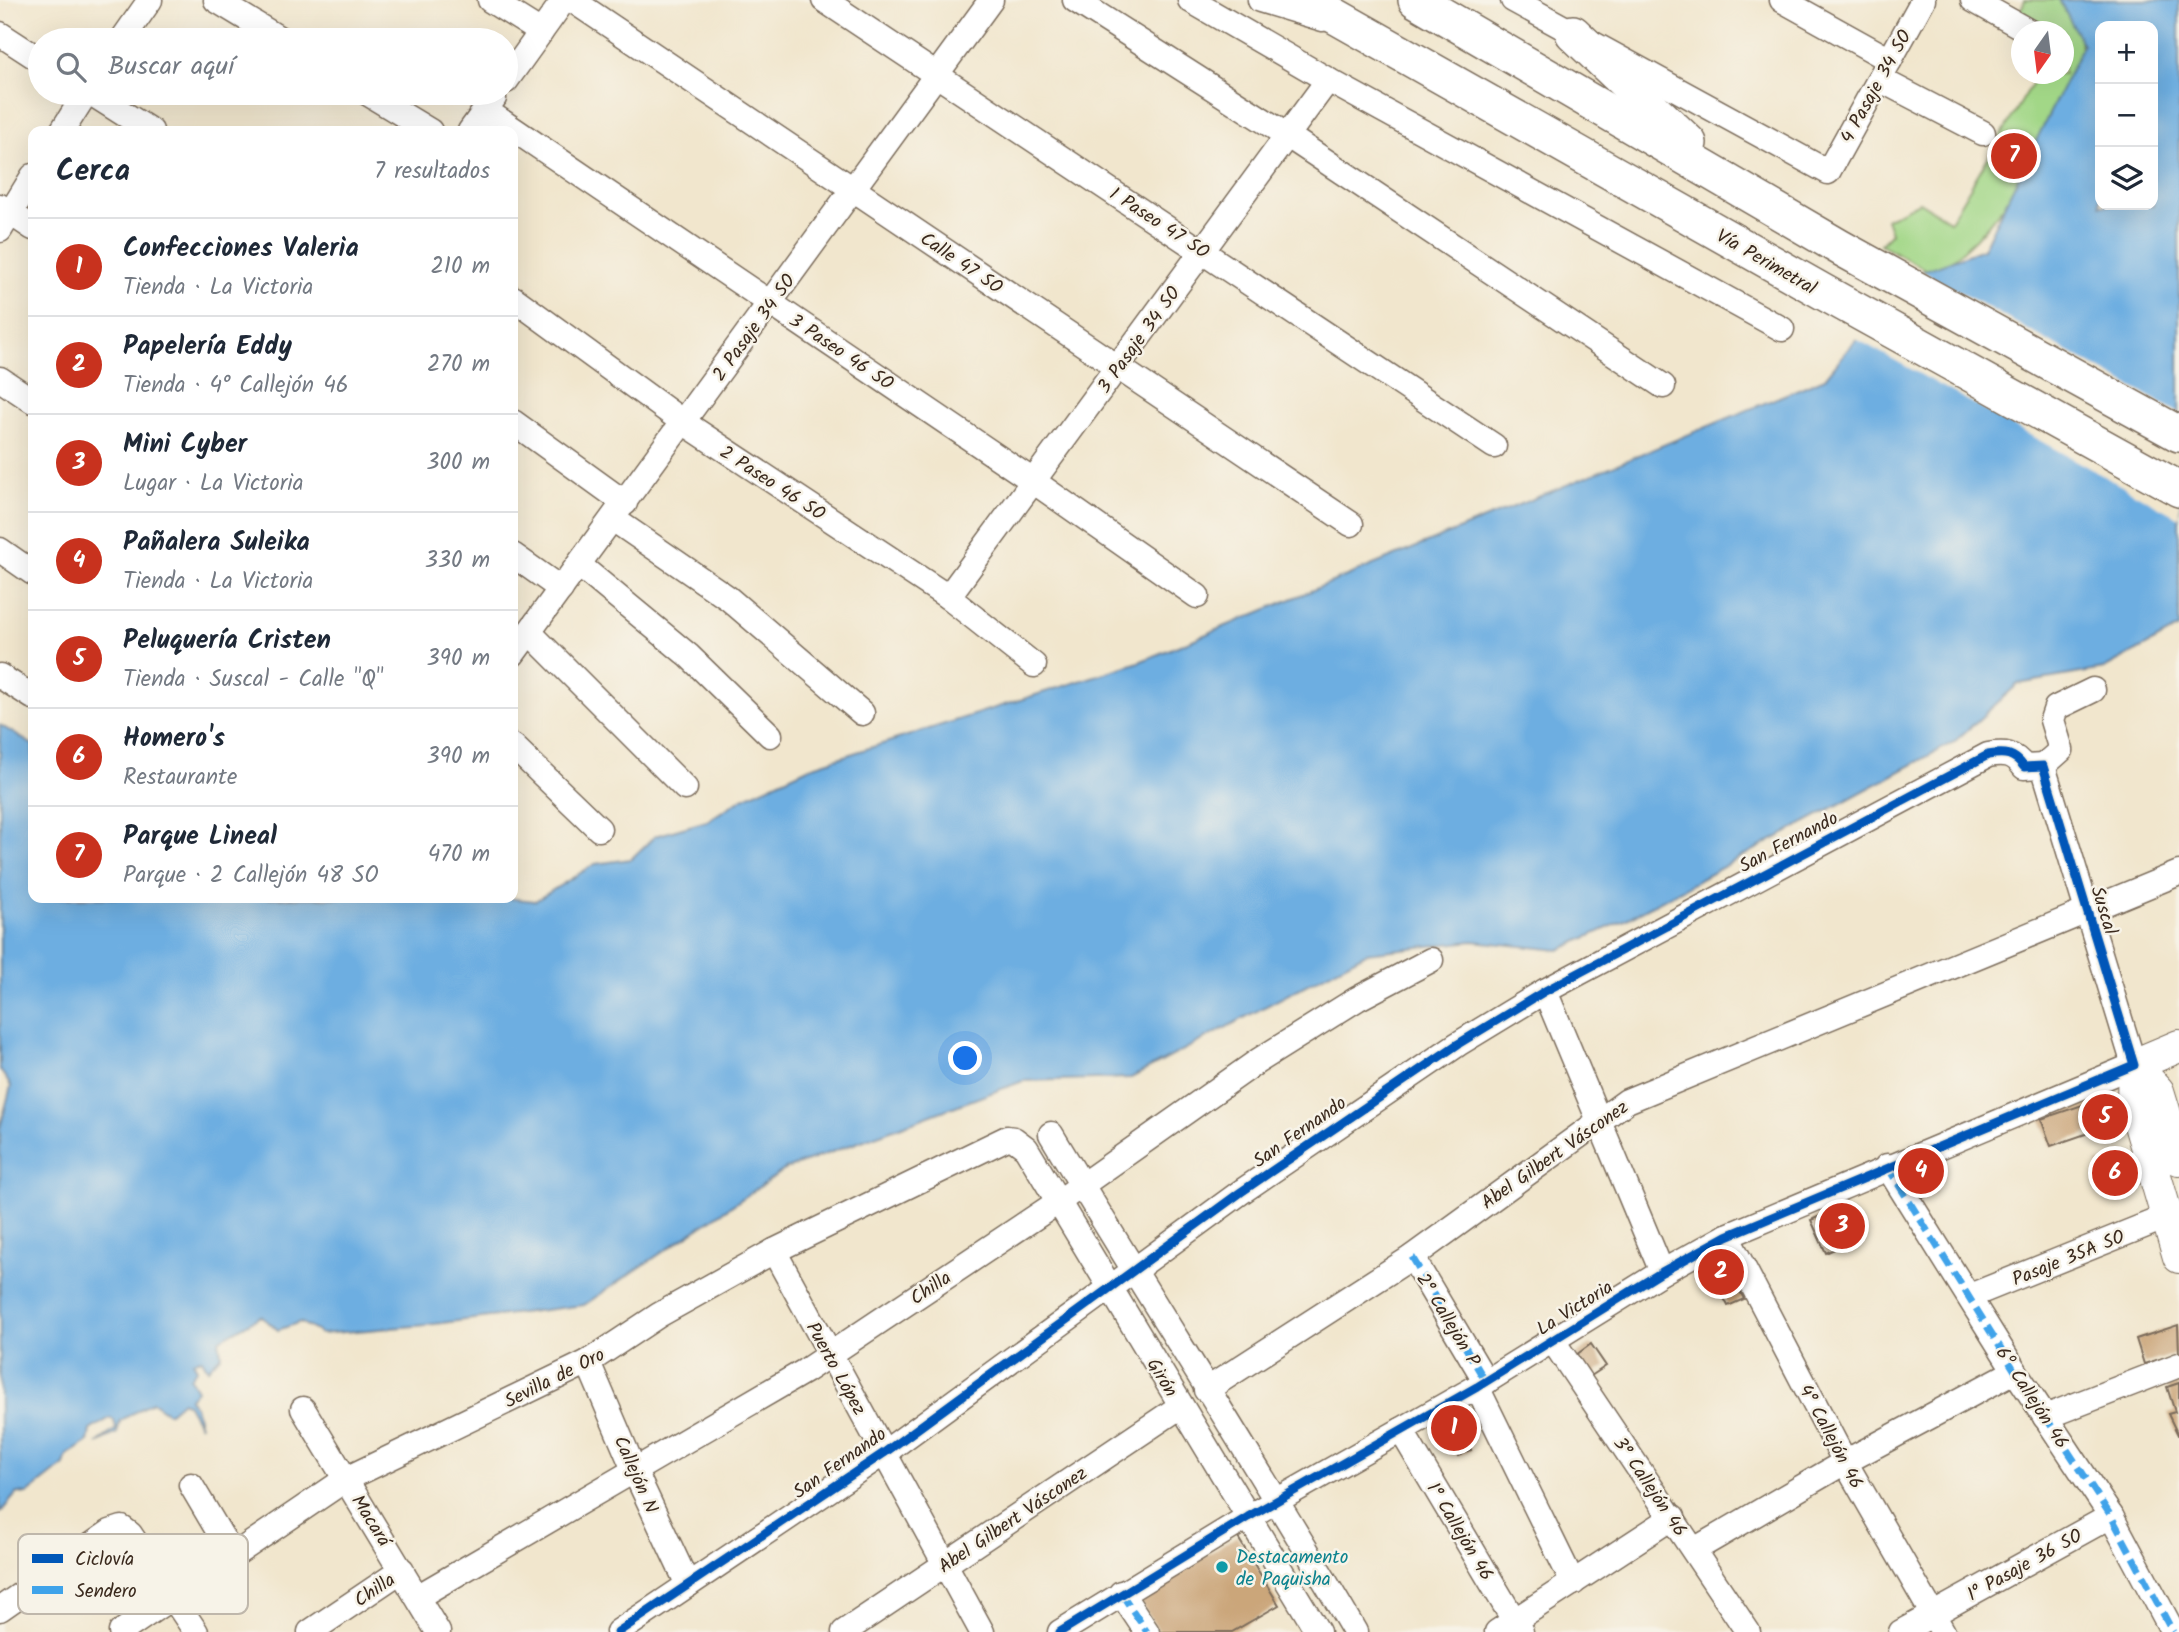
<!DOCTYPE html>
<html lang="es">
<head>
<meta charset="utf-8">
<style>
  body { margin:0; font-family:Kalam,sans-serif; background:#f2f2f3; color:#1f2937 }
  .controls { position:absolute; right:21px; top:21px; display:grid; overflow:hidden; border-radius:14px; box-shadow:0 7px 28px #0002 }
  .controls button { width:63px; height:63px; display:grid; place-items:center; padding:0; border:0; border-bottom:2px solid #e0e1e3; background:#fff; color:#1f2937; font:35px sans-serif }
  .compass { position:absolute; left:2011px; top:21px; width:63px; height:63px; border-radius:50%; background:#fff; box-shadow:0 7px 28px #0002; rotate:194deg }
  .you { position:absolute; left:966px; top:1059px; width:24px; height:24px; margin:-18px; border:5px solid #fff; border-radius:50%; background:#1a73e8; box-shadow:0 0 0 10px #1a73e833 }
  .badge { display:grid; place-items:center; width:46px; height:46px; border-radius:50%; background:#c8321e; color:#fff; font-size:23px; font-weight:700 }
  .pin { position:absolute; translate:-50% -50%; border:4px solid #fff; box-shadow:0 2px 7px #0006 }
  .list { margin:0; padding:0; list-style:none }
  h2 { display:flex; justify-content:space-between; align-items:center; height:91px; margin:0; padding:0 28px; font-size:30px }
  h2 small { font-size:23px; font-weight:400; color:#747a83 }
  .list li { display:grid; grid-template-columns:46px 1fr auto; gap:21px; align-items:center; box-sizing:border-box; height:98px; padding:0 28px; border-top:2px solid #e0e1e3 }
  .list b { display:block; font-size:26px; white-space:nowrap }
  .list p { margin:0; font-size:23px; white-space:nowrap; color:#747a83 }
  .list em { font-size:23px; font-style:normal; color:#747a83 }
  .icon { flex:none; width:38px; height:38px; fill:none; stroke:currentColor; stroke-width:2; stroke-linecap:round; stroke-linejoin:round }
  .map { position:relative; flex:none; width:2179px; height:1632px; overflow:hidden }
  .search { position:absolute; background:#fff; box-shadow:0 7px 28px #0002; left:28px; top:28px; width:490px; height:77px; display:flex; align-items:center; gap:18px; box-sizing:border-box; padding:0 24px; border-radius:38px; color:#747a83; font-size:26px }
  .panel { position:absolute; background:#fff; box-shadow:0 7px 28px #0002; left:28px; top:126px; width:490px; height:777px; border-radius:14px }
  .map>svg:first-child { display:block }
  .green { fill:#a2d787; stroke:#6e8052; stroke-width:2 }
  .water { fill:#6daee1; stroke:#546c80; stroke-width:2; fill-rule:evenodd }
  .pier { fill:#f1e6cd }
  .building { fill:#cba67a }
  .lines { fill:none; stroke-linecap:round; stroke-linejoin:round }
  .minor-casing { stroke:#7b6c5b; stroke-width:27 }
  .major-casing { stroke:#7b6c5b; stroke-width:34 }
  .highway-casing { stroke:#7b6c5b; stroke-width:38 }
  .minor { stroke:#fff; stroke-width:24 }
  .major { stroke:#fff; stroke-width:32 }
  .highway { stroke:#fff; stroke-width:35 }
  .quiet { stroke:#3fa3ea; stroke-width:7; stroke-dasharray:14 7; stroke-linecap:butt }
  .cycleway-casing { stroke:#f7f3e8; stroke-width:13 }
  .cycleway { stroke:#0057b8; stroke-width:9 }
  .culture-dot { fill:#0f9aa8; stroke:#f7f3e8; stroke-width:2.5 }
  .labels { text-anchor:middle; stroke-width:5; stroke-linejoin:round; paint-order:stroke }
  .street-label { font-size:19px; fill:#3b2a1e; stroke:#f7f3e8 }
  .culture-label { font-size:19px; fill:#0d838f; stroke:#f7f3e8; text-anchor:start }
  .key { fill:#f7f3e8; stroke:#bfb7ab; stroke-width:2 }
  .key-label { font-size:19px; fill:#3b2a1e }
</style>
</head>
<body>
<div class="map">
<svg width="2179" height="1632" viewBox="0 0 2179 1632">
  <rect width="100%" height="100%" fill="#f7f3e8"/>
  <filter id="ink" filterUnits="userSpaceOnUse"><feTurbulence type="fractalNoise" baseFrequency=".0143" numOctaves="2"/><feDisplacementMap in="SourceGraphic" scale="14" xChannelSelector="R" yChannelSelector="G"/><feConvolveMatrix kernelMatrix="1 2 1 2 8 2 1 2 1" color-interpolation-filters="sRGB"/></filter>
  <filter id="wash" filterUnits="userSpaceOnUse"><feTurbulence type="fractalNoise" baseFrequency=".00686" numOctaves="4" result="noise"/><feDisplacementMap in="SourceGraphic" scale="28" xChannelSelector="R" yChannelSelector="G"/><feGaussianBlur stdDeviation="1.57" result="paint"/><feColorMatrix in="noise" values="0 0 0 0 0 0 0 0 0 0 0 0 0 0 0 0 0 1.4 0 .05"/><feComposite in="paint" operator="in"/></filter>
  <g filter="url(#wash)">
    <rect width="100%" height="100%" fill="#f1e6cd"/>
    <!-- green -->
    <polygon class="green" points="2025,0 2071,0 2080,28 2081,60 2026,181 1976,238 1936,275 1880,244 1891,233 1886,219 1919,202 1950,221 2038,74 2064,74 2064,32 2022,32 2021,45 2012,30"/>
    <!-- water -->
    <path class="water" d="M2059,0H2179V628L2104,669L2018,684L1954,742L1625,920L1559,950L1473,941L1366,953L1131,1078L1023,1081L786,1169L584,1305L426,1325L321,1334L300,1322L278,1330L261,1316L219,1340L221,1355L208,1369L202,1359L193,1361L197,1369L190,1378L197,1390L189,1399L195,1406L200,1426L188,1405L182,1401L168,1413L152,1402L120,1421L117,1433L97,1443L116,1429L114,1420L110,1418L90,1430L88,1442L67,1455L64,1465L27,1494L17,1493L0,1513V1128L11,1086L0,1070V725L33,745V898H507L535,901L595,864L631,859L655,836L707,821L743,798L810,767L1139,662L1825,378L1906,277L1983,249L2083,45ZM2100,26H2153V205H2100Z"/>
    <!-- pier -->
    <polygon class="pier" points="1918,269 2179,413 2179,518 1853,337 1903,275"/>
    <g id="blocks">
      <!-- building -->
      <g class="building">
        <polygon points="2103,1098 2112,1125 2051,1146 2041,1119"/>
        <polygon points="2125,1155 2133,1182 2106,1190 2097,1164"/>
        <polygon points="1925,1165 1937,1192 1914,1201 1903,1174"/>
        <polygon points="1843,1206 1858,1238 1826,1253 1811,1220"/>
        <polygon points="1726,1265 1744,1299 1728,1306 1711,1272"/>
        <polygon points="2178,1325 2179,1353 2144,1364 2136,1339"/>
        <polygon points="1591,1344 1606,1366 1591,1376 1576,1355"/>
        <polygon points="2179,1383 2179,1435 2178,1435 2168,1414 2175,1412 2167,1387"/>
        <polygon points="1458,1422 1471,1450 1458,1456 1445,1428"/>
        <polygon points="1237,1536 1279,1605 1232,1632 1159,1632 1138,1598"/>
      </g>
    </g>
  </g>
  <g filter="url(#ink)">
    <use href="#blocks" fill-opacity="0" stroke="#7b6c5b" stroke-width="2"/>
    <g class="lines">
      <!-- minor casing -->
      <g class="minor-casing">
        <g id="minor">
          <polyline points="216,0 282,40"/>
          <polyline points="490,0 541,32"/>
          <polyline points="572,0 1351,524"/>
          <polyline points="824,0 1494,446"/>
          <polyline points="1075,0 1288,136 1663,386"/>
          <polyline points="1190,0 1328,80 1782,329"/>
          <polyline points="1260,0 1323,19"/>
          <polyline points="1513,0 1828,172 1923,0"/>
          <polyline points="1782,0 1890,60"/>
          <polyline points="1973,0 2030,32"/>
          <polyline points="0,34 40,60"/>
          <polyline points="122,40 150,0"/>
          <polyline points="1879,79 1983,133"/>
          <polyline points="506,81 564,0"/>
          <polyline points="91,93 151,131"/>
          <polyline points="367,93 430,131"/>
          <polyline points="485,110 1033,481 1197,596"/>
          <polyline points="62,131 86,93"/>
          <polyline points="470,131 494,98"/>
          <polyline points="0,206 33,228"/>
          <polyline points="0,230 33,176"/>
          <polyline points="513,298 683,422 948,597 1034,665"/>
          <polyline points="0,379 33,401"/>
          <polyline points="513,422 625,503"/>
          <polyline points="613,519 728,598 862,713"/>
          <polyline points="0,550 33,573"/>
          <polyline points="513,555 561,589"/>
          <polyline points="579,565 689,656 770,735"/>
          <polyline points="948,597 1328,80"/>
          <polyline points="529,632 685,788"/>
          <polyline points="513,654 991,0"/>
          <polyline points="0,676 33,697"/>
          <polyline points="513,746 599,829"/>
          <polyline points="2043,766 2061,750 2052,720 2056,708 2093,690"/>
          <polyline points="1545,991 1662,1272"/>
          <path d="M1051,1134C1151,1301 1257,1464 1355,1632"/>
          <polyline points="1887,1166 2015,1371 2111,1516 2173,1632"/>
          <polyline points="1727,1236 1845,1462 1943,1632"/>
          <polyline points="774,1251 982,1632"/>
          <polyline points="1412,1257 1486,1382"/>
          <polyline points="1970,1296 2166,1217"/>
          <polyline points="1553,1341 1748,1632"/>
          <polyline points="588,1362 635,1472 688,1585"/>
          <polyline points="1477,1387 1573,1583"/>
          <polyline points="1206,1390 1412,1257 1627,1101 2179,873"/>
          <polyline points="303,1409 438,1632"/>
          <polyline points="2045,1417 2179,1365"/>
          <polyline points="1401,1430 1521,1632"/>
          <polyline points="191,1485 233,1556"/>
          <polyline points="1694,1550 1845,1462 2015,1371"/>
          <polyline points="1121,1593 1147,1632"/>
          <polyline points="419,1596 805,1371 1058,1202 1258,1061 1357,999 1431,960"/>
          <polyline points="0,1609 110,1532 122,1528 130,1534 196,1632"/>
          <polyline points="121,1632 346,1479 588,1362 659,1315 774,1251 1007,1138 1014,1139 1026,1148 1318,1632"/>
          <polyline points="310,1632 402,1570"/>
          <path d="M618,1632L884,1453L1241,1192L1458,1044L1545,991L1988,755C2005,752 2014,753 2024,767L2043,766"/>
          <polyline points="844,1632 1181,1406"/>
          <polyline points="1060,1632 1248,1517 1477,1387 1662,1272 1727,1236 2134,1065 2043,766"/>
          <polyline points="1497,1632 1673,1517"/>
          <polyline points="1901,1632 2111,1516"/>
        </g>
      </g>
      <!-- major casing -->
      <g class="major-casing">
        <g id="major">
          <polyline points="2134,1065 2133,1101 2179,1257"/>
          <polyline points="2134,1065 2158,1091 2179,1159"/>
          <polyline points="2134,1065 2179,1046"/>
        </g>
      </g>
      <!-- highway casing -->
      <g class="highway-casing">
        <g id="highway">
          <polyline points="1307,0 1825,293 2179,489"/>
          <polyline points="1416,0 1841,248 2179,434"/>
          <polyline points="1573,33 1689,143"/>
        </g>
      </g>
      <!-- minor -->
      <use href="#minor" class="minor"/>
      <!-- major -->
      <use href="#major" class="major"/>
      <!-- highway -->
      <use href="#highway" class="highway"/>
      <!-- quiet -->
      <g class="quiet">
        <polyline points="1887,1166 2015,1371 2111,1516 2173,1632"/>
        <polyline points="1412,1257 1486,1382"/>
        <polyline points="1121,1593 1147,1632"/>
      </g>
      <!-- cycleway casing -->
      <g class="cycleway-casing">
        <path id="cycleway" d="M618,1632L884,1453L1241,1192L1458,1044L1545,991L1988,755C2005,752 2014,753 2024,767L2043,766L2134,1065L1727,1236L1662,1272L1477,1387L1248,1517L1060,1632"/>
      </g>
      <!-- cycleway -->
      <use href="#cycleway" class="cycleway"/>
    </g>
  </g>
  <!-- markers -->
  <circle class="culture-dot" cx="1222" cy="1567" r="7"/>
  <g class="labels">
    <!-- street labels -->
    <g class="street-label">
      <text transform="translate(1875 86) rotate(-61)" y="7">4 Pasaje 34 SO</text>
      <text transform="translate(1160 222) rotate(33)" y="7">1 Paseo 47 SO</text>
      <text transform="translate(1767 261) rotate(30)" y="7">Vía Perimetral</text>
      <text transform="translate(962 262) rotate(34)" y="7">Calle 47 SO</text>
      <text transform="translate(753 327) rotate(-54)" y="7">2 Pasaje 34 SO</text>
      <text transform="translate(1138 339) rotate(-54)" y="7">3 Pasaje 34 SO</text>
      <text transform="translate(842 351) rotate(34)" y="7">3 Paseo 46 SO</text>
      <text transform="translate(773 482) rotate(33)" y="7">2 Paseo 46 SO</text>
      <text transform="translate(1788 841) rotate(-28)" y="7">San Fernando</text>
      <text transform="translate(2105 910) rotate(73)" y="7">Suscal</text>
      <text transform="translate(1299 1131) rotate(-35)" y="7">San Fernando</text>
      <text transform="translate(1554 1154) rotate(-35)" y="7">Abel Gilbert Vásconez</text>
      <text transform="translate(2068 1257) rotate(-22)" y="7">Pasaje 35A SO</text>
      <text transform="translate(930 1287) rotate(-34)" y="7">Chilla</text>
      <text transform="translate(1574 1307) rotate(-32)" y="7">La Victoria</text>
      <text transform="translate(1449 1319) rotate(59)" y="7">2° Callejón P</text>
      <text transform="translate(837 1368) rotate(61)" y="7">Puerto López</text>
      <text transform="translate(554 1377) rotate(-27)" y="7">Sevilla de Oro</text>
      <text transform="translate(1163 1377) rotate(59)" y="7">Girón</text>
      <text transform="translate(2033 1397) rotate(57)" y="7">6º Callejón 46</text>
      <text transform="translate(1832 1436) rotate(62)" y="7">4° Callejón 46</text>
      <text transform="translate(839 1462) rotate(-35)" y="7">San Fernando</text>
      <text transform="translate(637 1474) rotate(66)" y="7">Callejón N</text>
      <text transform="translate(1651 1486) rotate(56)" y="7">3° Callejón 46</text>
      <text transform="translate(1012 1519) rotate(-34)" y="7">Abel Gilbert Vásconez</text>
      <text transform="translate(372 1520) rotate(58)" y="7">Macará</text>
      <text transform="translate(1461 1531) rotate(59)" y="7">1° Callejón 46</text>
      <text transform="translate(2024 1564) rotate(-29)" y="7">1° Pasaje 36 SO</text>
      <text transform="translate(374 1589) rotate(-34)" y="7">Chilla</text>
    </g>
    <!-- culture labels -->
    <g class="culture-label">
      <text x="1236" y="1563">Destacamento<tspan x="1236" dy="22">de Paquisha</tspan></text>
    </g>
  </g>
  <!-- legend -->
  <rect x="18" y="1534" width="230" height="80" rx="10" class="key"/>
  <rect x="32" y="1554" width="31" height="9" fill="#0057b8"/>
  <rect x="32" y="1586" width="31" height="8" fill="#3fa3ea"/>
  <g class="key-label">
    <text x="75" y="1565">Ciclovía</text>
    <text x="75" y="1597">Sendero</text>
  </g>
</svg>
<div class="controls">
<button>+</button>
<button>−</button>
<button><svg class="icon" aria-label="layers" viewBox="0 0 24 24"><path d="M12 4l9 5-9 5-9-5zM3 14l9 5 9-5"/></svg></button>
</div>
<svg class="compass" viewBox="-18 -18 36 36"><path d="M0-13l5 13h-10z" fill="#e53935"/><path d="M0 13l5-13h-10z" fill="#747a83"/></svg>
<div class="you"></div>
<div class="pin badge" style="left:1454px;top:1428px">1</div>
<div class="pin badge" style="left:1721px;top:1272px">2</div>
<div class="pin badge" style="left:1842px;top:1226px">3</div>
<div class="pin badge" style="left:1921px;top:1171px">4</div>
<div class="pin badge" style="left:2105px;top:1117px">5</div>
<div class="pin badge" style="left:2115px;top:1173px">6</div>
<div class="pin badge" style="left:2014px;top:156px">7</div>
<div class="search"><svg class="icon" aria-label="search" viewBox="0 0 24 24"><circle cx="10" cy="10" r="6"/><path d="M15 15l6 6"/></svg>Buscar aquí</div>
<section class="panel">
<h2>Cerca<small>7 resultados</small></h2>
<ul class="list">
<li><span class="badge">1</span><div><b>Confecciones Valeria</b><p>Tienda · La Victoria</p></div><em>210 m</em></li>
<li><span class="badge">2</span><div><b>Papelería Eddy</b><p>Tienda · 4° Callejón 46</p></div><em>270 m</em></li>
<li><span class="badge">3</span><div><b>Mini Cyber</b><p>Lugar · La Victoria</p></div><em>300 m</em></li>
<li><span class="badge">4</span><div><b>Pañalera Suleika</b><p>Tienda · La Victoria</p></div><em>330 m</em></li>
<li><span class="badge">5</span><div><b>Peluquería Cristen</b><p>Tienda · Suscal - Calle &quot;Q&quot;</p></div><em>390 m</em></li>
<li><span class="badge">6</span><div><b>Homero's</b><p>Restaurante</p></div><em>390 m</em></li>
<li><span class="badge">7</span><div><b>Parque Lineal</b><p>Parque · 2 Callejón 48 SO</p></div><em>470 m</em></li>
</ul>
</section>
</div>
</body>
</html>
